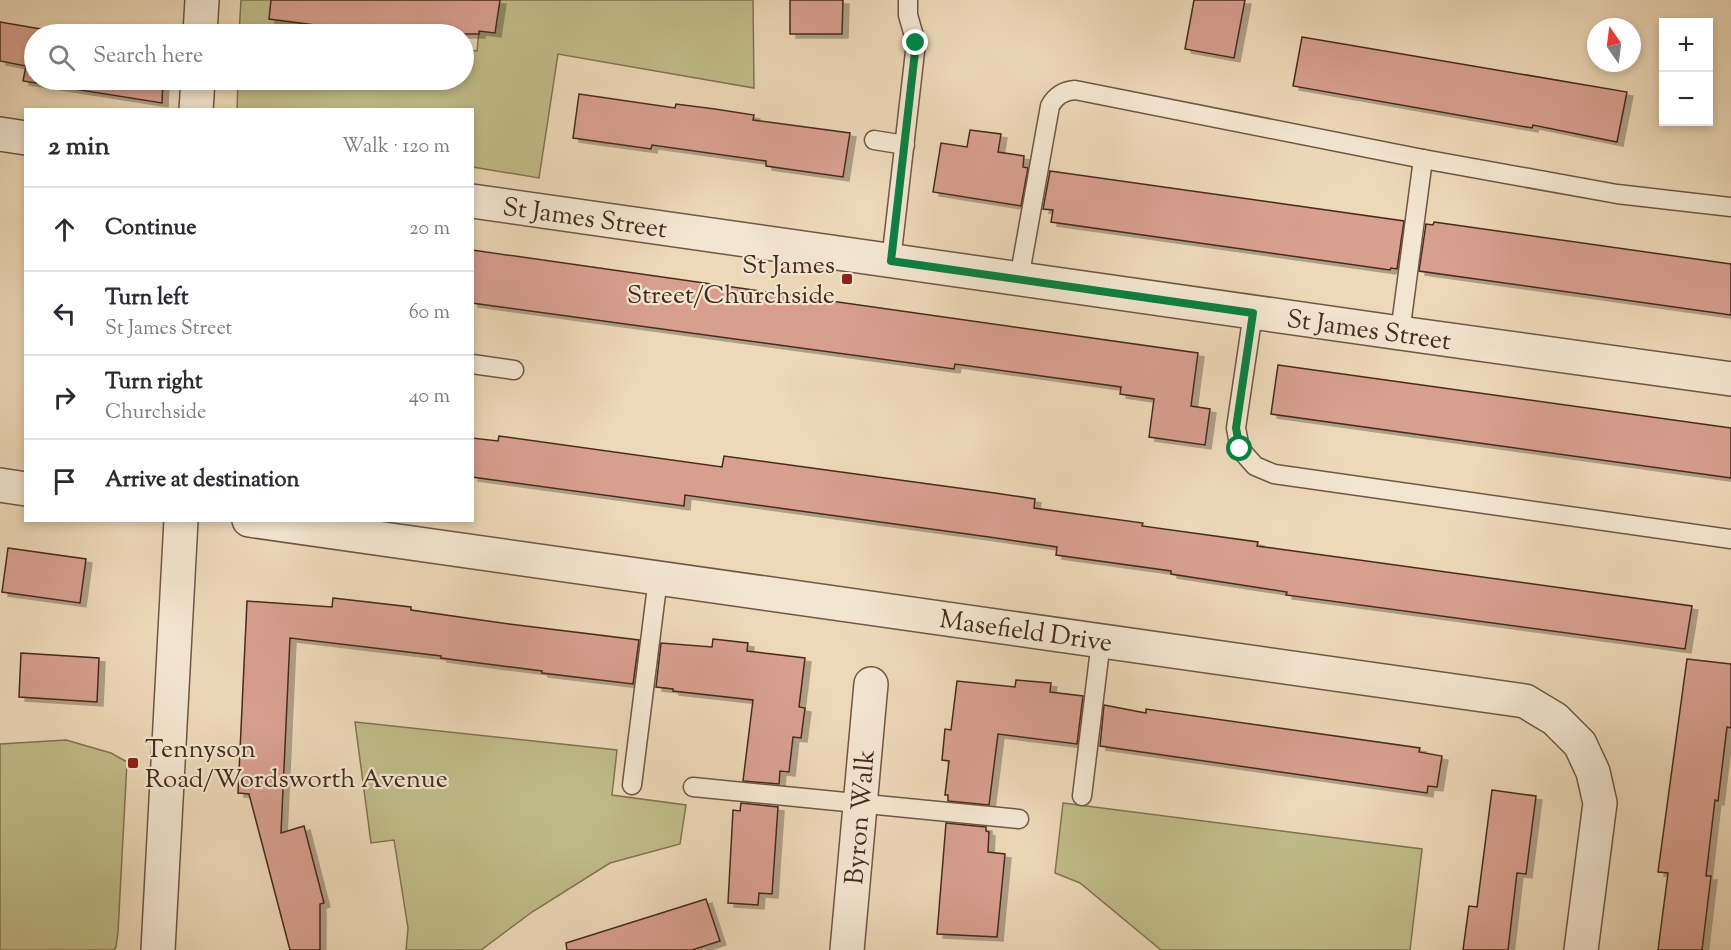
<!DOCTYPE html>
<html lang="en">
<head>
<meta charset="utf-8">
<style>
  body { margin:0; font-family:"Sorts Mill Goudy",serif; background:#f7f7f7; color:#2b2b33 }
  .controls { position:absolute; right:18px; top:18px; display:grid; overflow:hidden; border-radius:0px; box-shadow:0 3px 9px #0003 }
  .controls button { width:54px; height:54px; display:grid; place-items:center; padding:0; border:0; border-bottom:2px solid #e1e1e2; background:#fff; color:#2b2b33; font:30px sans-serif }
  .compass { position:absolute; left:1587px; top:18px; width:54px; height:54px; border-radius:50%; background:#fff; box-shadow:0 3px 9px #0003; rotate:346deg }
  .stop { position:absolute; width:18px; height:18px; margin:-14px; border:4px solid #0b8043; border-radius:50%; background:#fff }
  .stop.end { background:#0b8043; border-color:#fff; box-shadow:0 2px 6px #0008 }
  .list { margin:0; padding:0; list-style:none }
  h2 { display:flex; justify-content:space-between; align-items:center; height:78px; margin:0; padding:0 24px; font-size:26px }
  h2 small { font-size:20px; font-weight:400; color:#7c7c81 }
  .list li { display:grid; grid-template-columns:39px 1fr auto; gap:18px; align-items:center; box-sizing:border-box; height:84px; padding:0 24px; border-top:2px solid #e1e1e2 }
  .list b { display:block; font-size:22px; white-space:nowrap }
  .list p { margin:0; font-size:20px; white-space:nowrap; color:#7c7c81 }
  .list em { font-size:20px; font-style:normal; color:#7c7c81 }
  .icon { flex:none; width:33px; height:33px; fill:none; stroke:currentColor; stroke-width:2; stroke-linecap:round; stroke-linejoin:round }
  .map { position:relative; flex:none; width:1731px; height:950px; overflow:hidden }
  .search { position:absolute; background:#fff; box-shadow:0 3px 9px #0003; left:24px; top:24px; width:450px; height:66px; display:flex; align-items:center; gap:15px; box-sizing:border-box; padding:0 21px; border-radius:33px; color:#7c7c81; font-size:22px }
  .panel { position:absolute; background:#fff; box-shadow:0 3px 9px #0003; left:24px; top:108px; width:450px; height:414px; border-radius:0px }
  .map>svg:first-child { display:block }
  .green { fill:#c0bc89; stroke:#837353; stroke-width:1.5 }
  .building { fill:#d89f8f; stroke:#462a1d; stroke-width:1.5; filter:url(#shadow) }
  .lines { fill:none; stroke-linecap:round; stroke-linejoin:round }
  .service-casing { stroke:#705644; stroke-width:21 }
  .minor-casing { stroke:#705644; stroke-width:36 }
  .service { stroke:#f3e6d1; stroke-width:18 }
  .minor { stroke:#f3e6d1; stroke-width:33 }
  .route { stroke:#0b8043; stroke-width:8 }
  .poi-dot { fill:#8f2418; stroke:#f3e6d1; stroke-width:2 }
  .labels { text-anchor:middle; stroke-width:4.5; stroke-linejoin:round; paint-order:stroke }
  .street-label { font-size:26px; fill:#462a1d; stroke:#f3e6d1 }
  .poi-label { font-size:26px; fill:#462a1d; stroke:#f3e6d1; text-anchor:end }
</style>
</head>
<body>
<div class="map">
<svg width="1731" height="950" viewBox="0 0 1731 950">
  <defs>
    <filter id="shadow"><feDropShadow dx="6" dy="4" stdDeviation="0" flood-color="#0004"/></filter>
  </defs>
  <rect width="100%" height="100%" fill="#edd8b8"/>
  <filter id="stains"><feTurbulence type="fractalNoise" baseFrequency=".00333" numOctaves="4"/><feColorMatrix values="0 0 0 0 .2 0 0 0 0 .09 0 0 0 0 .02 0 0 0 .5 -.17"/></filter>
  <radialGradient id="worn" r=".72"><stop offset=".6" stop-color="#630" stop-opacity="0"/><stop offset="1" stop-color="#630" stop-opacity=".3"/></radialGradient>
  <!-- green -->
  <g class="green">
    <polygon points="241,0 319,0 316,25 338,28 337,34 239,34"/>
    <polygon points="500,0 753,0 754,88 558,54 539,178 473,167 472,110 237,110 238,80 464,80 464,49 477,51 479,31"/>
    <polygon points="355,722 617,750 612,795 686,805 680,844 610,863 532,912 481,950 406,950 408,928 394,840 371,843"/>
    <polygon points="66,740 111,753 127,762 118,932 116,947 114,950 0,950 0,744"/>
    <polygon points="1063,803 1422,849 1410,950 1161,950 1080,883 1055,873"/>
  </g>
  <!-- building -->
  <g class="building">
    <polygon points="271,0 500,0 495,33 479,31 479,34 337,34 338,28 269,19"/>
    <polygon points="790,0 843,0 842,34 790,34"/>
    <polygon points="1194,0 1245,0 1234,58 1185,49"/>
    <polygon points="0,22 70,34 34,34 34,80 163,80 162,103 23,81 26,66 0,61"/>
    <polygon points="1302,37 1627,92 1617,142 1533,125 1532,128 1293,86"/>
    <polygon points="579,94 675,108 676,104 715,109 754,115 753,120 850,133 843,177 766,166 766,161 652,145 651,149 573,138"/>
    <polygon points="970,130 1001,134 998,152 1024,156 1023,167 1028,168 1021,206 933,192 941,143 967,147"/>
    <polygon points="1050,171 1404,221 1397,269 1391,268 1390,270 1051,222 1053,210 1043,209"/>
    <polygon points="1434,222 1731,264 1731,315 1419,271 1426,224 1433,225"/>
    <polygon points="472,250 1198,353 1191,406 1210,409 1205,445 1149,437 1154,399 1120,394 1121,387 955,364 954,369 472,303"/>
    <polygon points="1278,365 1731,428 1731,478 1271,414"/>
    <polygon points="499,436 722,467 724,456 995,493 1035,499 1034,508 1143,523 1142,526 1258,542 1257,546 1692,606 1685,649 1286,595 1287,592 1171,574 1171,571 1056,555 1057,547 989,537 685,495 684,506 472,477 472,438 498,441"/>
    <polygon points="8,548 86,559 80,603 2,592"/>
    <polygon points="333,598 411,607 411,610 509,624 639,640 633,684 542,673 542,671 441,658 441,656 290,638 281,833 304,826 324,903 320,904 320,950 290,950 249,794 238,793 247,601 332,607"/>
    <polygon points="713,639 748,643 747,651 805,658 799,707 805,708 801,738 793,737 789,772 780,771 779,784 743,781 753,700 673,691 673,689 656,687 661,643 712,647"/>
    <polygon points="21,653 99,658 97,702 19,697"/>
    <polygon points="1687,659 1731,664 1731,728 1727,727 1718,801 1715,800 1706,876 1711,876 1702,950 1658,950 1668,873 1658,872"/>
    <polygon points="1016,680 1051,683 1050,692 1083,696 1077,744 998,734 989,805 948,801 948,795 945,795 949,761 942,760 945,729 951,730 957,681 1015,687"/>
    <polygon points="1104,705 1146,713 1146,709 1420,748 1419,752 1442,756 1437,787 1428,786 1427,793 1100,746"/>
    <polygon points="1492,790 1536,796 1526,874 1517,873 1508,950 1463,950 1469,906 1477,907"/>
    <polygon points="741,803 778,807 772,894 759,893 758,905 728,903 733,810 740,811"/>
    <polygon points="946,823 986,827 986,831 989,832 988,852 1005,854 997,937 937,934"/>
    <polygon points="706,899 720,941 692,950 567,950 566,943"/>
  </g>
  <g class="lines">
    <!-- service casing -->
    <g class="service-casing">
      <g id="service">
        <polyline points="874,140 905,145"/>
        <polyline points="891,261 916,43 908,15 908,0"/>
        <path d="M1019,279L1050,106C1056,95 1064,91 1075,90L1423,159L1617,194L1731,207"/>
        <polyline points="1253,313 1236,428 1240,449 1255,466 1274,474 1731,539"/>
        <polyline points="1400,333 1423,159"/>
        <polyline points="472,364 514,370"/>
        <polyline points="632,785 658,578"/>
        <polyline points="693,787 1019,819"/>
        <polyline points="1082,796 1101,641"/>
      </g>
    </g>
    <!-- minor casing -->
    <g class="minor-casing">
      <g id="minor">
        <polyline points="200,34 202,0"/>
        <polyline points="196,110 198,80"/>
        <polyline points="0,134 26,138"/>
        <polyline points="472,201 1400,333 1731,379"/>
        <polyline points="0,485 26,489"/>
        <polyline points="249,520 1525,701 1555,719 1580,744 1593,772 1600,803 1581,950"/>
        <polyline points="158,950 181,520"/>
        <polyline points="847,950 871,684"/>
      </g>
    </g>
    <!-- service -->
    <use href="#service" class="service"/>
    <!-- minor -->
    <use href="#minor" class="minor"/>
  </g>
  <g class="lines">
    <!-- route -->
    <polyline class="route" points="916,43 891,261 1253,313 1236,428 1240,449"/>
  </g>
  <!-- markers -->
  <g class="poi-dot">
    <rect x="841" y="273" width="12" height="12" rx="3"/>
    <rect x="127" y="757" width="12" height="12" rx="3"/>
  </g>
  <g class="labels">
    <!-- street labels -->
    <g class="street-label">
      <text transform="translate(585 217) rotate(8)" y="9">St James Street</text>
      <text transform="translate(1369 329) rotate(8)" y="9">St James Street</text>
      <text transform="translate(1026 630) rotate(8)" y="9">Masefield Drive</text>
      <text transform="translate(859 817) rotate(-85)" y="9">Byron Walk</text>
    </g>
    <!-- poi labels -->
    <g class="poi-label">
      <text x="835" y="273">St James<tspan x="835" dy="30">Street/Churchside</tspan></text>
      <text x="145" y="757" text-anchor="start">Tennyson<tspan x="145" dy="30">Road/Wordsworth Avenue</tspan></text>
    </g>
  </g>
  <rect width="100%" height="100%" filter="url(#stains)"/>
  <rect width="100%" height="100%" fill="url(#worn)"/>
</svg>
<div class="controls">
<button>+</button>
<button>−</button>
</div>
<svg class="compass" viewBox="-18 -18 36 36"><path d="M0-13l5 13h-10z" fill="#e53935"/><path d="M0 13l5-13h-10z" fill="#7c7c81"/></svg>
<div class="stop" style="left:1240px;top:449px"></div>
<div class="stop end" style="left:916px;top:43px"></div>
<div class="search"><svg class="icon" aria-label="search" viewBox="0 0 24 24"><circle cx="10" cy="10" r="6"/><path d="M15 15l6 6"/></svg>Search here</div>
<section class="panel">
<h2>2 min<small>Walk · 120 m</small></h2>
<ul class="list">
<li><svg class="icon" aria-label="ahead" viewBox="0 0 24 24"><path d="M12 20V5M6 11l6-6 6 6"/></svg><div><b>Continue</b></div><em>20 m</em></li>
<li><svg class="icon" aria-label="left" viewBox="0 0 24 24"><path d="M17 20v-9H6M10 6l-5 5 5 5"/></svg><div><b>Turn left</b><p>St James Street</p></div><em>60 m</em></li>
<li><svg class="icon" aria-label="right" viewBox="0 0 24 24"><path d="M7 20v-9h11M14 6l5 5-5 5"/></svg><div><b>Turn right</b><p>Churchside</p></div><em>40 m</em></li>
<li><svg class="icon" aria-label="arrive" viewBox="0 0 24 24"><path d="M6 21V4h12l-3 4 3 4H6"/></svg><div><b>Arrive at destination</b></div></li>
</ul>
</section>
</div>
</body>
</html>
